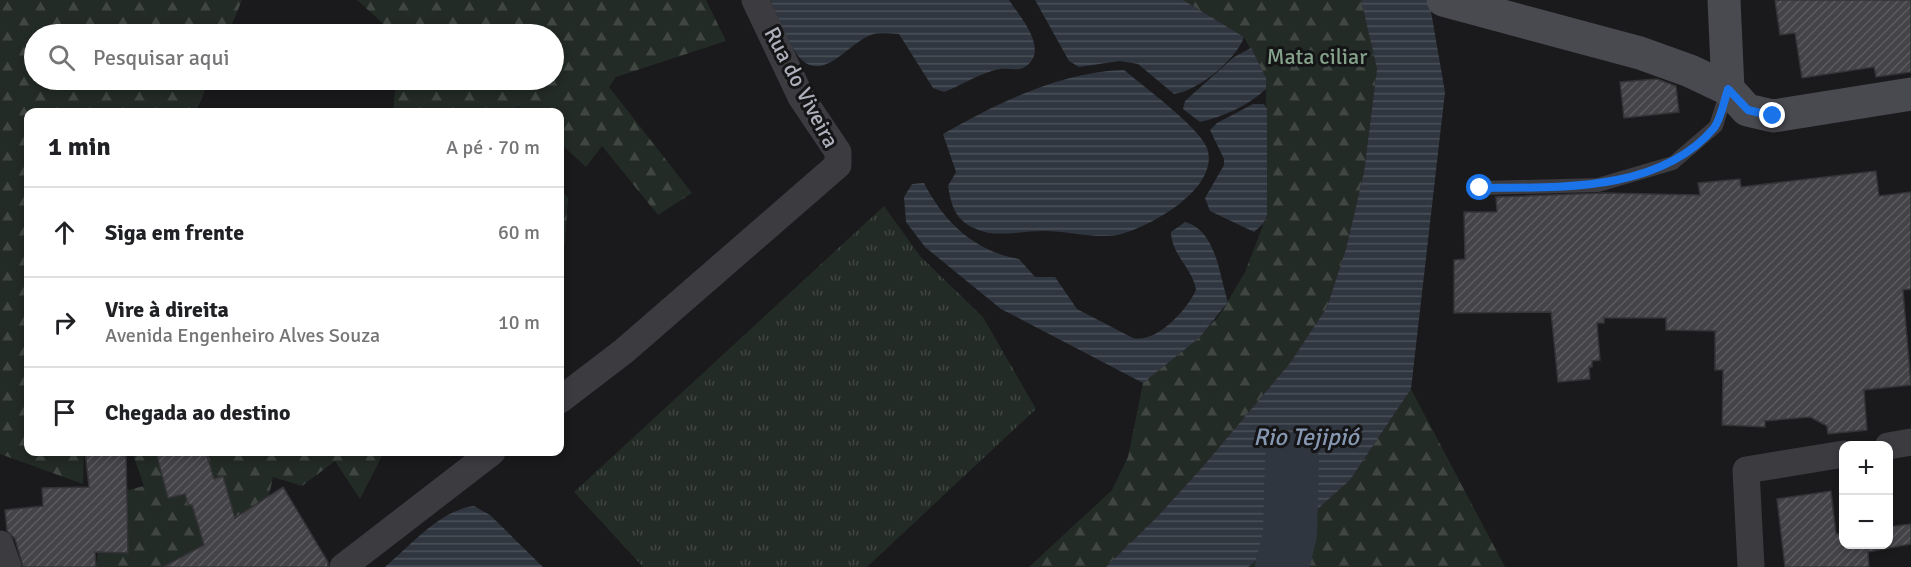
<!DOCTYPE html>
<html lang="pt">
<head>
<meta charset="utf-8">
<style>
  body { margin:0; font-family:Signika,sans-serif; background:#f2f2f2; color:#202124 }
  .controls { position:absolute; right:18px; bottom:18px; display:grid; overflow:hidden; border-radius:12px; box-shadow:0 3px 9px #0003 }
  .controls button { width:54px; height:54px; display:grid; place-items:center; padding:0; border:0; border-bottom:2px solid #e0e0e0; background:#fff; color:#202124; font:30px sans-serif }
  .stop { position:absolute; width:18px; height:18px; margin:-14px; border:4px solid #1a73e8; border-radius:50%; background:#fff }
  .stop.end { background:#1a73e8; border-color:#fff; box-shadow:0 2px 6px #0008 }
  .list { margin:0; padding:0; list-style:none }
  h2 { display:flex; justify-content:space-between; align-items:center; height:78px; margin:0; padding:0 24px; font-size:26px }
  h2 small { font-size:20px; font-weight:400; color:#757577 }
  .list li { display:grid; grid-template-columns:39px 1fr auto; gap:18px; align-items:center; box-sizing:border-box; height:90px; padding:0 24px; border-top:2px solid #e0e0e0 }
  .list b { display:block; font-size:22px; white-space:nowrap }
  .list p { margin:0; font-size:20px; white-space:nowrap; color:#757577 }
  .list em { font-size:20px; font-style:normal; color:#757577 }
  .icon { flex:none; width:33px; height:33px; fill:none; stroke:currentColor; stroke-width:2; stroke-linecap:round; stroke-linejoin:round }
  .map { position:relative; flex:none; width:1911px; height:567px; overflow:hidden }
  .search { position:absolute; background:#fff; box-shadow:0 3px 9px #0003; left:24px; top:24px; width:540px; height:66px; display:flex; align-items:center; gap:15px; box-sizing:border-box; padding:0 21px; border-radius:33px; color:#757577; font-size:22px }
  .panel { position:absolute; background:#fff; box-shadow:0 3px 9px #0003; left:24px; top:108px; width:540px; height:348px; border-radius:12px }
  .map>svg:first-child { display:block }
  .grass { fill:url(#grass-tufts) }
  .forest { fill:url(#forest-firs) }
  .water { fill:url(#water-rules) }
  .lines { fill:none; stroke-linecap:round; stroke-linejoin:round }
  .river { stroke:#30363f; stroke-width:54 }
  .building { fill:url(#building-hatch); stroke:#343337; stroke-width:1.5 }
  .lane { stroke:#3b3b40; stroke-width:14 }
  .street { stroke:#3b3b40; stroke-width:27 }
  .secondary { stroke:#494950; stroke-width:33 }
  .route { stroke:#1a73e8; stroke-width:8 }
  .labels { text-anchor:middle; stroke-width:6; stroke-linejoin:round; paint-order:stroke }
  .park-label { font-size:22px; fill:#85a38c; stroke:#151416 }
  .street-label { font-size:22px; fill:#adafba; stroke:#151416 }
  .water-label { font-size:24px; font-style:italic; fill:#8697b2; stroke:#151416 }
</style>
</head>
<body>
<div class="map">
<svg width="1911" height="567" viewBox="0 0 1911 567">
  <defs>
    <pattern id="grass-tufts" width="24" height="20" patternUnits="userSpaceOnUse" patternTransform="scale(1.5)"><rect width="24" height="20" fill="#232b26"/><path d="M3 7l-1-3M5 7V3M7 7l1-3M15 17l-1-3M17 17v-4M19 17l1-3" fill="none" stroke="#404743"/></pattern>
    <pattern id="forest-firs" width="22" height="20" patternUnits="userSpaceOnUse" patternTransform="scale(1.5)"><rect width="22" height="20" fill="#232b26"/><path d="M5 1l3.5 6h-7zM16 11l3.5 6h-7z" fill="#404743"/></pattern>
    <pattern id="water-rules" width="6" height="5" patternUnits="userSpaceOnUse" patternTransform="scale(1.5)"><rect width="6" height="5" fill="#30363f"/><path d="M0 2.5h6" fill="none" stroke="#4b5159"/></pattern>
    <pattern id="building-hatch" width="6" height="6" patternUnits="userSpaceOnUse" patternTransform="scale(1.5)"><rect width="6" height="6" fill="#444448"/><path d="M-1 1l2-2M0 6l6-6M5 7l2-2" fill="none" stroke="#5c5c60"/></pattern>
  </defs>
  <rect width="100%" height="100%" fill="#1a191b"/>
  <!-- grass -->
  <polygon class="grass" points="884,206 920,256 983,317 1036,409 867,567 643,567 574,492"/>
  <!-- forest -->
  <g class="forest">
    <polygon points="0,0 242,0 228,34 34,34 34,80 209,80 196,112 28,112 28,452 84,452 83,484 0,454"/>
    <polygon points="357,0 706,0 726,41 616,77 609,87 692,193 658,215 602,146 586,167 560,143 560,112 525,112 518,106 514,112 393,112 396,80 554,80 554,34 390,34 389,29"/>
    <polygon points="1183,0 1361,0 1377,69 1364,172 1346,249 1327,307 1290,363 1205,464 1159,515 1106,567 1029,567 1112,490 1128,457 1143,383 1199,337 1219,316 1245,272 1267,215 1266,78 1244,37"/>
    <polygon points="560,187 568,198 565,243 560,258"/>
    <polygon points="1411,389 1505,567 1248,567 1290,534 1350,480"/>
    <polygon points="132,452 384,452 360,499 335,461 302,486 273,477 258,546 161,567 96,567 105,496 144,486"/>
  </g>
  <!-- water -->
  <g class="water">
    <path d="M770,0H1009C1020,17 1052,52 1023,68C1017,71 1007,68 1000,69C982,72 962,85 944,92L933,88L899,34C891,34 879,32 871,35C850,42 826,80 803,61C790,50 778,16 770,0Z"/>
    <path d="M1035,0H1183L1244,37C1236,60 1198,91 1174,94L1138,64L1120,61L1079,67L1069,61Z"/>
    <polygon points="1361,0 1429,0 1445,92 1411,389 1350,480 1290,534 1248,567 1106,567 1159,515 1205,464 1290,363 1327,307 1346,249 1364,172 1377,69"/>
    <path d="M1251,48L1266,78V89C1249,105 1223,117 1200,122L1183,109L1185,101L1234,57Z"/>
    <path d="M1124,70C1143,86 1199,127 1207,148C1221,188 1149,228 1117,235C1097,239 1066,231 1044,231C1026,231 1007,235 989,233C983,232 973,228 968,225C953,215 951,202 948,186L956,172L943,134C997,103 1060,72 1124,70Z"/>
    <polygon points="1253,104 1264,104 1267,109 1267,215 1263,224 1254,232 1210,211 1205,198 1224,165 1224,159 1210,130 1217,123"/>
    <path d="M924,183C944,222 974,251 1019,259L1035,277H1055L1077,309L1133,338C1157,343 1186,311 1196,290C1193,269 1171,254 1171,232L1185,222C1217,231 1219,275 1228,302L1200,337L1143,383L1001,309L925,247L906,222L904,197L912,184Z"/>
    <path d="M474,506L490,515L543,567H385C410,546 440,510 474,506Z"/>
  </g>
  <g class="lines">
    <!-- river -->
    <polyline class="river" points="1282,567 1290,534 1292,460"/>
  </g>
  <!-- building -->
  <g class="building">
    <polygon points="1775,0 1911,0 1911,72 1876,77 1874,67 1802,78 1795,33 1780,35"/>
    <polygon points="1657,79 1676,86 1679,112 1624,118 1620,82"/>
    <polygon points="1876,171 1879,196 1911,192 1911,289 1903,290 1911,385 1864,390 1867,430 1828,434 1827,426 1810,417 1765,421 1765,427 1722,425 1723,370 1715,370 1715,331 1666,330 1666,318 1604,318 1604,323 1597,323 1600,360 1592,361 1592,367 1589,367 1590,379 1558,382 1551,312 1454,313 1454,260 1465,259 1464,212 1497,212 1496,197 1604,193 1700,195 1698,183 1740,179 1741,187"/>
    <polygon points="85,452 126,452 128,553 95,552 96,567 23,567 15,539 7,531 5,510 43,506 42,488 89,487"/>
    <polygon points="156,452 206,452 214,479 223,476 235,518 283,487 328,562 328,567 163,567 204,545 192,505 188,504 185,494 168,498"/>
    <polygon points="1831,491 1836,534 1844,533 1844,544 1888,544 1888,527 1911,524 1911,544 1868,552 1869,567 1785,567 1777,499"/>
  </g>
  <g class="lines">
    <!-- lane -->
    <polyline class="lane" points="1480,188 1598,185 1673,163 1716,126 1727,91"/>
    <!-- street -->
    <g class="street">
      <polyline points="560,400 624,351 838,165 838,152 801,97 755,0"/>
      <polyline points="1888,446 1911,442"/>
      <polyline points="0,544 8,567"/>
      <polyline points="343,567 492,452"/>
      <polyline points="1751,567 1746,470 1844,454"/>
    </g>
    <!-- secondary -->
    <g class="secondary">
      <polyline points="1443,0 1640,53 1690,71 1728,89 1747,110 1773,116 1911,94"/>
      <polyline points="1724,0 1728,89"/>
    </g>
  </g>
  <g class="lines">
    <!-- route -->
    <path class="route" d="M1480,188C1557,187 1659,193 1714,128C1721,119 1724,101 1728,89L1748,110L1773,116"/>
  </g>
  <g class="labels">
    <!-- park labels -->
    <g class="park-label">
      <text x="1317" y="64">Mata ciliar</text>
    </g>
    <!-- street labels -->
    <g class="street-label">
      <text transform="translate(802 87) rotate(62)" y="8">Rua do Viveira</text>
    </g>
    <!-- water labels -->
    <g class="water-label">
      <text x="1306" y="445">Rio Tejipió</text>
    </g>
  </g>
</svg>
<div class="controls">
<button>+</button>
<button>−</button>
</div>
<div class="stop" style="left:1480px;top:188px"></div>
<div class="stop end" style="left:1773px;top:116px"></div>
<div class="search"><svg class="icon" aria-label="search" viewBox="0 0 24 24"><circle cx="10" cy="10" r="6"/><path d="M15 15l6 6"/></svg>Pesquisar aqui</div>
<section class="panel">
<h2>1 min<small>A pé · 70 m</small></h2>
<ul class="list">
<li><svg class="icon" aria-label="ahead" viewBox="0 0 24 24"><path d="M12 20V5M6 11l6-6 6 6"/></svg><div><b>Siga em frente</b></div><em>60 m</em></li>
<li><svg class="icon" aria-label="right" viewBox="0 0 24 24"><path d="M7 20v-9h11M14 6l5 5-5 5"/></svg><div><b>Vire à direita</b><p>Avenida Engenheiro Alves Souza</p></div><em>10 m</em></li>
<li><svg class="icon" aria-label="arrive" viewBox="0 0 24 24"><path d="M6 21V4h12l-3 4 3 4H6"/></svg><div><b>Chegada ao destino</b></div></li>
</ul>
</section>
</div>
</body>
</html>
